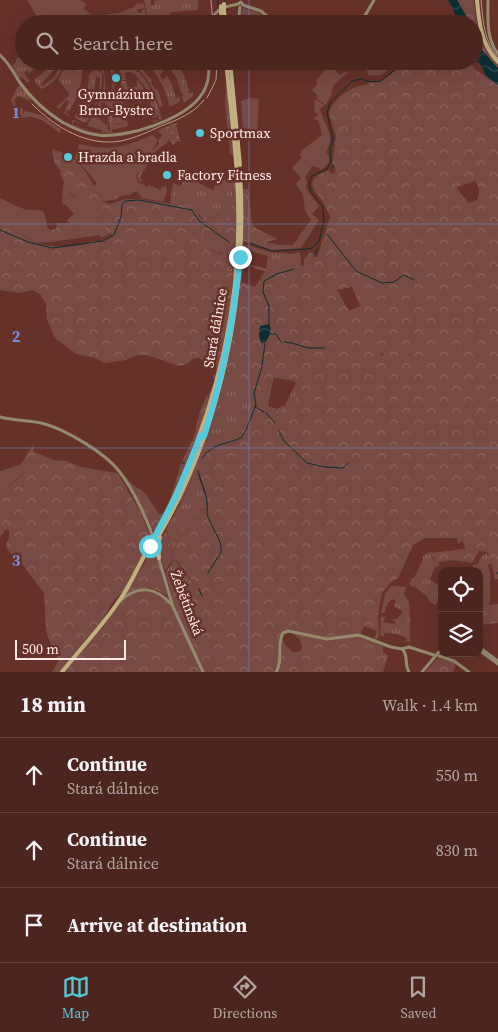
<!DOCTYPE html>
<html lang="en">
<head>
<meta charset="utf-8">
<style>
  body { margin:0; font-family:"Source Serif 4",serif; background:#56312c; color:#f1f3f6 }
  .controls { position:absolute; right:15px; bottom:15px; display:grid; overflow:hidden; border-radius:10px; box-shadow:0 5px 20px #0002 }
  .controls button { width:45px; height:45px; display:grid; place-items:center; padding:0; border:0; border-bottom:1px solid #63423d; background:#4c251f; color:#f1f3f6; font:25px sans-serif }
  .scale { position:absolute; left:15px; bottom:12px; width:111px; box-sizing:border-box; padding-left:5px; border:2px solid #ffeae6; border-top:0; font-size:14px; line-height:18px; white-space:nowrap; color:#ffeae6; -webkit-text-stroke:4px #663129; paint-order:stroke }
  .stop { position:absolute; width:15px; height:15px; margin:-11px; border:4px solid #54cadd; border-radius:50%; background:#fff }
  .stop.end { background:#54cadd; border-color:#fff; box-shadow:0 1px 5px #0008 }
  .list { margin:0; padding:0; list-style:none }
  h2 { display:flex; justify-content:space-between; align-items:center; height:65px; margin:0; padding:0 20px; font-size:21px }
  h2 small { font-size:16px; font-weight:400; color:#b2a5a4 }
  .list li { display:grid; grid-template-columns:32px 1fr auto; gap:15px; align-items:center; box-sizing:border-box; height:75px; padding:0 20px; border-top:1px solid #63423d }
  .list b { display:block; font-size:19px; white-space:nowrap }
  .list p { margin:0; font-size:16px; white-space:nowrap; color:#b2a5a4 }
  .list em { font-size:16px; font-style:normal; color:#b2a5a4 }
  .icon { flex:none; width:28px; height:28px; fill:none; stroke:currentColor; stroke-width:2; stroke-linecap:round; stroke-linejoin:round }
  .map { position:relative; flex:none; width:498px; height:672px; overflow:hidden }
  .search { position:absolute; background:#4c251f; box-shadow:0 5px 20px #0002; left:15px; right:15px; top:15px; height:55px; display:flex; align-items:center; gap:12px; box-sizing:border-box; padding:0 18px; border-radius:28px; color:#b2a5a4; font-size:19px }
  .sheet { height:290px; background:#4c251f }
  nav { display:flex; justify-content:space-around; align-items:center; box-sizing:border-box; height:70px; border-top:1px solid #63423d; background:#4c251f; font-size:14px; color:#b2a5a4 }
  nav a { display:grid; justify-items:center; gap:2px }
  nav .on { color:#54cadd }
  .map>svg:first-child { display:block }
  .grass { fill:url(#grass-tufts); fill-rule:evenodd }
  .forest { fill:url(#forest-crowns); fill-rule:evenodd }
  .park { fill:url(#park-dots) }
  .garden { fill:#774a43 }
  .water { fill:url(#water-waves) }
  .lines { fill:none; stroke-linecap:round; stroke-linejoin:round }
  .stream { stroke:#0d2d32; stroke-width:1 }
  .tertiary { stroke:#94896d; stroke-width:3 }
  .secondary { stroke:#c1b082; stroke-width:4 }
  .tram { stroke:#bc9893; stroke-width:1 }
  .tertiary-bridge { stroke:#94896d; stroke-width:3 }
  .secondary-bridge { stroke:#c1b082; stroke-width:4 }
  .route { stroke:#54cadd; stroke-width:6 }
  .grid { fill:none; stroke:#778cde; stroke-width:1; stroke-opacity:0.55 }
  .poi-dot { fill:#54cadd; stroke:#663129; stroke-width:2 }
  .labels { text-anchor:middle; stroke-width:5; stroke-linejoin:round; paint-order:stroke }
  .poi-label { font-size:14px; fill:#ffeae6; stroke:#663129; text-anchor:start }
  .street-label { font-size:14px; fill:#ffeae6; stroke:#663129 }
  .grid-label { font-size:16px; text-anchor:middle; font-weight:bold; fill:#778cde; stroke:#663129; stroke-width:5; stroke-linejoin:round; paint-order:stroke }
</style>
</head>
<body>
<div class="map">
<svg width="498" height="672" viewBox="0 0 498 672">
  <defs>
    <pattern id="grass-tufts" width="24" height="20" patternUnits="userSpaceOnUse" patternTransform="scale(1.25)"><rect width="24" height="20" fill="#774a43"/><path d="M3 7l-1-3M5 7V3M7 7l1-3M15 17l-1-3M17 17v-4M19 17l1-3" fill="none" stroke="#8b645e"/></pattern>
    <pattern id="forest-crowns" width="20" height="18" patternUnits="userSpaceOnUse" patternTransform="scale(1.25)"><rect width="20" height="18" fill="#774a43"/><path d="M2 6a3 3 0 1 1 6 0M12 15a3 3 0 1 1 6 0" fill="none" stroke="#8b645e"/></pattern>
    <pattern id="park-dots" width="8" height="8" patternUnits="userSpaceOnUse" patternTransform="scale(1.25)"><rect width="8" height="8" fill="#774a43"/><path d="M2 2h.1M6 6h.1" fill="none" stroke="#8b645e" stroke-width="1.8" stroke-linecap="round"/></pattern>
    <pattern id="water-waves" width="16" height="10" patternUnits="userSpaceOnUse" patternTransform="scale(1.25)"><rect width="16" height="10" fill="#0d2d32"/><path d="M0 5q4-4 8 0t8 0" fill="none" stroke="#314c50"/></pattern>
  </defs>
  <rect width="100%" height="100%" fill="#663129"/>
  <!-- grass -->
  <g class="grass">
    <polygon points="144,0 151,0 151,5 154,5 154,1 159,0 198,0 198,10 171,12 163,21 160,20 163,24 145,24 147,17 150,15 147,15"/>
    <polygon points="140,1 143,2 145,8 137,9 138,13 142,13 142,10 145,9 146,17 141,18 146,18 144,24 129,24 130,21 125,21 125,24 119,24 120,22 115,24 91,24 86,18 82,20 84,24 71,24 73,23 72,20 61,24 44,24 92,15 94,16 119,13 134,7 138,3 140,4 139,2 141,4 143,4 143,2"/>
    <polygon points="243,8 258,12 263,16 259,24 247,24 244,21 242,22 243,24 240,24 242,21 241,16"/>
    <polygon points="22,54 24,54 24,64 28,64 28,61 42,61 29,74 27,71 24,72 30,81 27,83 22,77 19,78 30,92 18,78 12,66 16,62 16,58 22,57"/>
    <path d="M51,61H60L53,71L41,84L43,86L54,77L55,78V75L64,61H67C61,72 53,86 41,89L34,80L45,71Z"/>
    <path d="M68,61H70V63L73,65L75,61H101V63L104,61H124L129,64L126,61H155L164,72H162V73L160,75L162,80L167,76L172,84L176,99L179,97L180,101L172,106H169C169,96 158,74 150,68L152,62H143L141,64L144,67L141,68L152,80L151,83L155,89L158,90L163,106L160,107L150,84L138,68L135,67L137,70L136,72H139C149,84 155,96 160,112L158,113H160L162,119L154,123L152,121L159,120L158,117L160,115L152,118L149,92L134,73L132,75V72L125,73L126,80H120V74L123,73H120L119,67L113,68L114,76H111V63L101,64C93,68 92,72 82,69C82,86 78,97 69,111L67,110L66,112L70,117L64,113L69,102L66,100L60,108L62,110L56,107L69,96V93L58,80Z"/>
    <polygon points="165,61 176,61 184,75 189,90 190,90 188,91 188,93 193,92 193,96 184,103 182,96 184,95 182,94 176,77"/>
    <path d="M108,65V68L104,69L107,113L105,102L101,103L102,111H100V114L96,115L107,126V114L108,130H106H110L106,98L107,95H109L108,100L110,102L113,125V123L118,125L122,123C127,117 125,106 119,101H116L111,104V101L120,100L122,98L126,120L129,126L111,130L113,133L131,130C109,136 93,134 72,126V121L74,120L85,126L74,121L73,125L93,132L102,133V130L87,126C96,110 105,97 104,77C103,72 101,71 100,66Z"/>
    <path d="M94,70L99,71L102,73C103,92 96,106 87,122L85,123L74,117C87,102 88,89 89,75ZM96,76L100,78C100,91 96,112 85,119L83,117C92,104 95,92 96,76Z"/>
    <polygon points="137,79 144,89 141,90 148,92 141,94 141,97 144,97 140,97 141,105 140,105 139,98 135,98 134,92 128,93 129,101 126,102 126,93 123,93 124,97 120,93 126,91 116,92 114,87 114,90 113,90 112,82 114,82 115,90 121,89 121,81 126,81 127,87 137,87"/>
    <path d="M18,86H21L30,98L31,101L18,96L14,100L16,107L23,109V114L25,111L41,115L61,129L60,133C47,124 38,114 22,118L19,116L11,100Z"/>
    <polygon points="187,177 213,190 218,181 233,178 231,216 222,233 203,220 200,215 170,204 173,183 180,186"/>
    <path d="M207,230C217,234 218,240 226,245L233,274L226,270L227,266L222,253L210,250L206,242L205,231Z"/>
    <polygon points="247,245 269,252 291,254 300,252 301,265 296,264 289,268 260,278 265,271 245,265 245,263 266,269 268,256 250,251"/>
    <path d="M227,369L239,375L247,388L248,384L250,383C261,395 252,430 242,441L216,446L202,455Z"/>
    <path d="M272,377L297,380L299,382C298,398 290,408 275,411L267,406L265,400ZM276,378L294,381L296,383L285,405L277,409L268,406L273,379Z"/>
    <polygon points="197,473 206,499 206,508 193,514 173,551 166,529"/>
    <polygon points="169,540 172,556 200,592 199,594 174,598 165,573 174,560 173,559 165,571 162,562"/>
    <polygon points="430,552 435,563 439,563 439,567 435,567 430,580 441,587 441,597 435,605 428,600 429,598 415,587 415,586 412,587 409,584 412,578 414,578 423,559 423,556"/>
    <polygon points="485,554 489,555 491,564 488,565 489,570 473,570 473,565 478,564 481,557"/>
    <polygon points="391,586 406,587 404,594 409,602 410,619 411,620 410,623 410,642 404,641 407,640 407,638 397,634 384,633 384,637 380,635 381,617 385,617 383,622 395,624 395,621 393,621 393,619 397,619 403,612 393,605 396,601 393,599 387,604 387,607 384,607 386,609 384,613 381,613 385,594"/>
  </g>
  <!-- forest -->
  <g class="forest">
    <path d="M457,0H474C476,24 479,47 498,65V68C485,57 474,41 474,24H471Z"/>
    <path d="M411,61H457L458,63L469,61L475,69L498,85V579H495L489,554L486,552L479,551L472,563L453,560L435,563L434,558L429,553L465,549L464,543L461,541L458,544L457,538H425L413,545L398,578L390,583L382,593L378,613L379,632L377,640L374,639L377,631L364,626L361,633L330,638L292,631L282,633L279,665L275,672H204L176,612L166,575L174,598L187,594H199L200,592L179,563L173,558L169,541L162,562C158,551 159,539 166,531L174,550L193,513C196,512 202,512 205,509C211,505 200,479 198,473L179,504L178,503L215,407L234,322L242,245H247L250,251L244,265L241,282L255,287C265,269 280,273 296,264L304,266V259L310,252L315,254L317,258L330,217C328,212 326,207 323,202C318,194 305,184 318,175C321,173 326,172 329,170L331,174L336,172L332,165L336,136L329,114C331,102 347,89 359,86C364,85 366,86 370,82C382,84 387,77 396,70C400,66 406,64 411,61ZM475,181C480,188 480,192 477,200L469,203L457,189V187ZM352,287L360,306L349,311L337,290ZM227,369L240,376L244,391L246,392L248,384L250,383C262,399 251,423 244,439L239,442L216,446L203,455ZM272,377L297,380L299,382C298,398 290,408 276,411L267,406L265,400Z"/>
    <polygon points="226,75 235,158 230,153 225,104"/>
    <polygon points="161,129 166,133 170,142 169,141 155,152 140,177 143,182 139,181 137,176 143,161 145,163 152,155 151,151 159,144 159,140 161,138 159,137 163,136 158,131"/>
    <path d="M52,149L63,153L61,157L63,159L76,160C87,172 93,185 101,198L117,192L118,195L121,196L117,199L102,202L110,204L125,199H140L170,204L181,203L192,208L203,221L222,233L231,216L233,178H236L237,239L232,295L226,337L215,385L185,471L155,531L151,529L127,478L132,484L145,493L159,514H163L171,497L181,463L193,439L200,411L206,397L212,389L214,381L213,376L216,373V366L198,358L193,359L187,364L179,366L147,355H137L126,360L105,363L95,358L76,354L55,338L47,320L46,304L40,294L32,290L20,293L0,290V226C9,229 18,233 26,237C29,238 33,242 36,243C52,248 78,248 93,241L98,242L112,236L111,233L101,238L100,236L106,231L101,221L103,218L83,204L80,198H75L76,197L63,186L64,182L60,173L61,171C54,166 53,157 52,149ZM207,230C216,233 219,240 226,245L233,274L226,270L229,264L225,255L210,250L206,242L205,232Z"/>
    <polygon points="243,189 248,189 252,224 257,229 278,239 266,242 279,245 291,245 293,249 271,250 243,241"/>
    <polygon points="57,223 70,223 79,238 51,242 53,235 51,230 56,229"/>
    <path d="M33,445L34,452L54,460L67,461L81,467L116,473L117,472L142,515L151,538V540L123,592C111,601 110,608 102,620C92,638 74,656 61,672H52L59,660L51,645L46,631L44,593L22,564L7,549L6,545L9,537V530L6,529L0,537V493L25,473L21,464Z"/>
    <path d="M153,548H155L168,598C153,584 143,588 126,595L125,594Z"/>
    <path d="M142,591C149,591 155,592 161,596C176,605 194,654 202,672H64L122,601L132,594Z"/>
    <polygon points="498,604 498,623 479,625 479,606"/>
    <polygon points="293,633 324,639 358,636 383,646 383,652 388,656 383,672 277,672 281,665 282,638 286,646 293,652 299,652 302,648 300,640"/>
    <polygon points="438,658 456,663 453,672 425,672"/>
  </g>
  <!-- park -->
  <polygon class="park" points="175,123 178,123 176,125 181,142 178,141 173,145 165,133 161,130 161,129"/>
  <!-- garden -->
  <g class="garden">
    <polygon points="27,0 80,0 86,4 84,9 91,14 41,23"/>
    <path d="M369,61H396C387,72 382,78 368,75L366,66L371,65Z"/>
    <path d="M329,64L340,75L347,71L348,73C340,80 330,84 332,96L331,95L326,105L316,98L318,96L312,90L317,85V80L327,67H329Z"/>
    <polygon points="250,98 259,99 257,132 243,131 241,101"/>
    <path d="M315,99L325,105L320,109C323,124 337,135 326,152L329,157V163L321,170L319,168L312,166L305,178L307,182L306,189L319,206L312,214L319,220L301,248L293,249L291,246L299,238L298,237L311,220L305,211L303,195L296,184L301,178L292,168L302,157L300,155L302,150L322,135L318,120L313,119L318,115L314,110Z"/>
    <polygon points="115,101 119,101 123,105 125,119 121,124 114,123 113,125 111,115 109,115 109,113 111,112 110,102 112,104"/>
    <path d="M152,135L158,140L136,176L138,183L144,184L146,188L148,185L159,189V191L162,187L166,186L167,191L163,202L142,198L137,191L129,195L118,196L117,192L109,198H101L93,187L97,183L75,158L79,144C110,151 123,148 152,135Z"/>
    <path d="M63,186L76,198H80C87,211 90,207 103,209L106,212L101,221L107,231L102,235L79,238L67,220L74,214L65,204L62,205Z"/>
    <path d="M0,198C9,202 18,208 28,210C34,210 38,209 44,212L48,229L51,230L53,235L51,242L36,243L27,237L0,226Z"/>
    <polygon points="22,464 25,472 0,493 0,471"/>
    <polygon points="473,570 489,570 490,571 490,602 488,605 479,605 479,571 472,571"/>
  </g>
  <!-- water -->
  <g class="water">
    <polygon points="448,0 457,0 471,24 460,24"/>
    <polygon points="474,31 481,49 498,68 498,85 486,76 474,51"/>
    <path d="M269,324C273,330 269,337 265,343H261L259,335L260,326Z"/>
  </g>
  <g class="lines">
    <!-- stream -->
    <g class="stream">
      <polyline points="218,0 218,5"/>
      <polyline points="225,0 225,1"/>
      <polyline points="474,60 482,64"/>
      <polyline points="333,165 334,168"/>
      <polyline points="0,230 28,242 52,248 103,241 114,235 121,217 122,205 125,201 139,200 192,210 198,220 229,242"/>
      <polyline points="327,234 356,271 382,283 394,282 404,275 414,280"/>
      <polyline points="250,243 272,251 306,249 312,248 319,242 324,221 323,207 311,192 309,184 312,176 327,169 331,161 330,149 333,139 327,113 330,103 352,81 361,79 371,82 381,81 397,68 409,61"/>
      <polyline points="314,257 318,248"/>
      <polyline points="269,325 269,306 263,292 264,281 277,274 294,269"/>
      <polyline points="270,334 276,334 281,342"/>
      <polyline points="283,342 292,343 308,348 324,348"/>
      <polyline points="382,355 382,354"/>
      <polyline points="262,365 265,344"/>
      <polyline points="255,407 264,412"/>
      <polyline points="266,413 275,423"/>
      <polyline points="279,431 284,441 307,463 325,467 343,468 348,463"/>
      <path d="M202,458C214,443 224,445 241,438L246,430L256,405L254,393L262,367"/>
      <polyline points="182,463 184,463"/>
      <path d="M198,471C202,485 209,497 207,512"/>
      <path d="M207,513C209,525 224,542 221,552C220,555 210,569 208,573"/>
      <polyline points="497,573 498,573"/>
      <polyline points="199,589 202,596"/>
    </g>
    <!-- tertiary -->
    <g class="tertiary">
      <path d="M488,0C488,20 486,38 498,54"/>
      <polyline points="225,7 238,4 241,2 243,5 261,11 276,24"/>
      <polyline points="214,15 219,10"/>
      <polyline points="209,24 212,17"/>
      <polyline points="238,24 240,7"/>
      <polyline points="356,24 366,14 374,0"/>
      <path d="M0,55C9,63 14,73 20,83C31,98 46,112 62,122C73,128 85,134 98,135C126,139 186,119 202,94C209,84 209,73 209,61"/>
      <path d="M0,417C15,421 31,420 45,424C68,431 105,453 119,471C134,490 151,527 157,550"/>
      <polyline points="158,556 173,607 203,672"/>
      <path d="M120,601C139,584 156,587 172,605"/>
      <polyline points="479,647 498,661"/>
      <path d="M402,649C409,655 404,664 409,672"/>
      <polyline points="479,650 498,664"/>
      <polyline points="438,653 442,649"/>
      <polyline points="439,656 454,661 469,672"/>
      <path d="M276,672C284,660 276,645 283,633L288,631L327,639L359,635L391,647L402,649L409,647L434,655"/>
      <polyline points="422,672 433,659"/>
    </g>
    <!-- secondary -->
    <g class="secondary">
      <path d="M477,0C479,23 481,44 498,62"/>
      <polyline points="224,11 226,24"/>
      <polyline points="221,13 222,24"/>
      <polyline points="230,61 240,165"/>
      <path d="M157,539C221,430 248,297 240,172"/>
      <polyline points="159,558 158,545 160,537"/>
      <path d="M62,672C82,647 106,622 123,595C130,584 135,573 141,562C197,462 235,354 238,238C240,179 232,120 226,61"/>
    </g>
    <!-- tram -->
    <g class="tram">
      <polyline points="211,0 213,24"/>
      <path d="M481,0C483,21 484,41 498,58"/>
      <polyline points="207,98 216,80 217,61"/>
      <path d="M32,104C55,127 87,147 121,141C135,138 148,132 161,126C177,120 193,114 204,100"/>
    </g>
    <!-- tertiary-bridge -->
    <polyline class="tertiary-bridge" points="433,659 438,653"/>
    <!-- secondary-bridge -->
    <g class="secondary-bridge">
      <polyline points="224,4 224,11"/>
      <polyline points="221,6 221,13"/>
    </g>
  </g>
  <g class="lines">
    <!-- route -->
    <path class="route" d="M150,546L176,496L201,435L204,436C223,377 234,319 240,257"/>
  </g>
  <!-- grid -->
  <path class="grid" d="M249,0V24M249,61V672M0,224H498M0,448H498"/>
  <!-- markers -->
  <g class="poi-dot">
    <circle cx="116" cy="78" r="5"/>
    <circle cx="200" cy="133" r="5"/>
    <circle cx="68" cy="157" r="5"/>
    <circle cx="167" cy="175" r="5"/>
  </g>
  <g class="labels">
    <!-- poi labels -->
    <g class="poi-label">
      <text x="116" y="99" text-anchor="middle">Gymnázium<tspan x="116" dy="16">Brno-Bystrc</tspan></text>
      <text x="210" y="138">Sportmax</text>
      <text x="78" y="162">Hrazda a bradla</text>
      <text x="177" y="180">Factory Fitness</text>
    </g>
    <!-- street labels -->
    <g class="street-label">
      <text transform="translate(215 328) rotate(-80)" y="5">Stará dálnice</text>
      <text transform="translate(187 603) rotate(69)" y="5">Žebětínská</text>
    </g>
  </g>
  <g class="grid-label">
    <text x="16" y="118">1</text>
    <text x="16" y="342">2</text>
    <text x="16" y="566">3</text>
  </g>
</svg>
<div class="controls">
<button><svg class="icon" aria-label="locate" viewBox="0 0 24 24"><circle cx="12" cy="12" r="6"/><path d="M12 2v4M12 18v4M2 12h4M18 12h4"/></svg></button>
<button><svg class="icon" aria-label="layers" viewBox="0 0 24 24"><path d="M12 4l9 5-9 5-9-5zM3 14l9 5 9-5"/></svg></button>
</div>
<div class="scale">500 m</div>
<div class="stop" style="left:150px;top:546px"></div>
<div class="stop end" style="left:240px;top:257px"></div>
<div class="search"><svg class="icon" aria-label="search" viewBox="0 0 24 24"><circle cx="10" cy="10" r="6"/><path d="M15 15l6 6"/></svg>Search here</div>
</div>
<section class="sheet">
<h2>18 min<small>Walk · 1.4 km</small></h2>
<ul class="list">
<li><svg class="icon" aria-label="ahead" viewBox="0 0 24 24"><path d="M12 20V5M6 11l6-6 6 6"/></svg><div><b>Continue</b><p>Stará dálnice</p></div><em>550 m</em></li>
<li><svg class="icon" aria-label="ahead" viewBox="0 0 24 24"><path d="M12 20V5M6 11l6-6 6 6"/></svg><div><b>Continue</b><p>Stará dálnice</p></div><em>830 m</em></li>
<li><svg class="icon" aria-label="arrive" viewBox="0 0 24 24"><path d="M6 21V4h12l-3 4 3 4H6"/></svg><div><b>Arrive at destination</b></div></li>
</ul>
</section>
<nav>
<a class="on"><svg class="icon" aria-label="map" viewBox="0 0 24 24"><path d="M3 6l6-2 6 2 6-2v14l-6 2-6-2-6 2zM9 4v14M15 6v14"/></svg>Map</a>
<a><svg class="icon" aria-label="directions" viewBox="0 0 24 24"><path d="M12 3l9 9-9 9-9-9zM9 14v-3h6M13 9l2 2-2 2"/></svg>Directions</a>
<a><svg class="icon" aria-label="saved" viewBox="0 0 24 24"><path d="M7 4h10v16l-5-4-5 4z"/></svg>Saved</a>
</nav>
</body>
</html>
